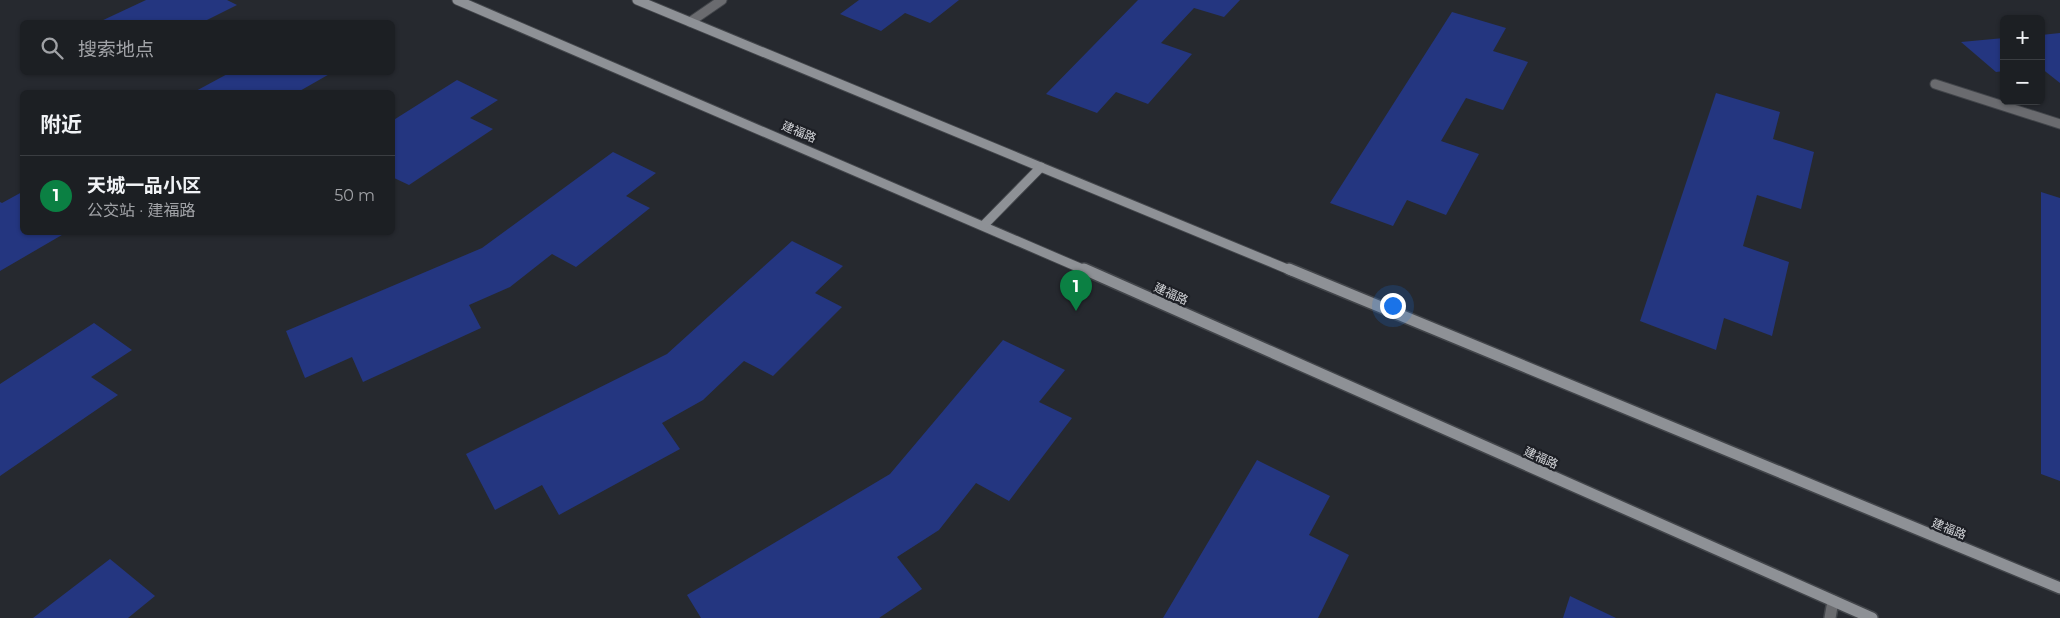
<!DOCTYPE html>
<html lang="zh">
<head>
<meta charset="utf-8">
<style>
  body { margin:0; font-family:Montserrat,"Noto Sans SC",sans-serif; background:#292c30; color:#f1f3f6 }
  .controls { position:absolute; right:15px; top:15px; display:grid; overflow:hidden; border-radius:8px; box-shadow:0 1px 4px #0004 }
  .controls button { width:45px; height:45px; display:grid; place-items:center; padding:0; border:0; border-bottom:1px solid #3a3d41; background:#1c1f23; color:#f1f3f6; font:25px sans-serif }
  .you { position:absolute; left:1392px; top:305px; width:18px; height:18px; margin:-12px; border:4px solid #fff; border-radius:50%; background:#1a73e8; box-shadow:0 0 0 8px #1a73e833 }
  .badge { display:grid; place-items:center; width:32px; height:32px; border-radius:50%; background:#0b8043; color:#fff; font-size:16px; font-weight:700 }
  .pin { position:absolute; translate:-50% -41px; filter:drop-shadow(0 1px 2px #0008) }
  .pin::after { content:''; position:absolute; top:26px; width:18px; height:15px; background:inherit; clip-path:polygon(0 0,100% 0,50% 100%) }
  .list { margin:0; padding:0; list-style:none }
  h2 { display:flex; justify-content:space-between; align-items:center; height:65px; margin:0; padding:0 20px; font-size:21px }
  h2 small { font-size:16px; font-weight:400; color:#a0a2a6 }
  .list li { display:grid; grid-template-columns:32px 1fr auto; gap:15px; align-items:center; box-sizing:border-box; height:80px; padding:0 20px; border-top:1px solid #3a3d41 }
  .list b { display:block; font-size:19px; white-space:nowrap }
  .list p { margin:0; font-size:16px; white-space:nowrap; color:#a0a2a6 }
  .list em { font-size:16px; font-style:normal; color:#a0a2a6 }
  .icon { flex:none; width:28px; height:28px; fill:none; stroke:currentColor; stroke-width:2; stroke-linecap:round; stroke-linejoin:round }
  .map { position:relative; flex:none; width:2060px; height:618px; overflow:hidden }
  .search { position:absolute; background:#1c1f23; box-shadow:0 1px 4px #0004; left:20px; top:20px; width:375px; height:55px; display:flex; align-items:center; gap:12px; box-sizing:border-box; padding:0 18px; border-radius:8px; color:#a0a2a6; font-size:19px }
  .panel { position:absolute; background:#1c1f23; box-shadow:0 1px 4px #0004; left:20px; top:90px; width:375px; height:145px; border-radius:8px }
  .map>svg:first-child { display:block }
  .building { fill:#243680 }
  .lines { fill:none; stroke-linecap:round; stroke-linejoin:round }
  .service-far1-casing { stroke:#42454a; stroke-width:11 }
  .service-casing { stroke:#42454a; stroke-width:14 }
  .secondary-far1-casing { stroke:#42454a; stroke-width:11 }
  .secondary-casing { stroke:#42454a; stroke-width:14 }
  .service-far1 { stroke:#6a6b6f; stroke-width:9 }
  .service { stroke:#6a6b6f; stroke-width:11 }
  .secondary-far1 { stroke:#8e9196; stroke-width:9 }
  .secondary { stroke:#8e9196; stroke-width:11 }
  .labels { text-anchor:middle; stroke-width:4.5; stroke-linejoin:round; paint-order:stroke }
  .street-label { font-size:12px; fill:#d3d5d9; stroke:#1d1f25 }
</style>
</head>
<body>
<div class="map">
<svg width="2060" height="618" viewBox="0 0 2060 618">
  <rect width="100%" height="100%" fill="#26292f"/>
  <!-- building -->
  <g class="building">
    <polygon points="146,0 227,0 237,5 203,22 99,22"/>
    <polygon points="859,0 959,0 930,23 905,13 881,31 840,14"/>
    <polygon points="1138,0 1240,0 1224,17 1194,8 1161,43 1192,54 1148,104 1116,92 1097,113 1046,94"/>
    <polygon points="1452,12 1506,28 1493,51 1528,62 1503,110 1466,98 1441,141 1479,154 1446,215 1407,200 1393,226 1330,203"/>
    <polygon points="2060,33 2060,83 2041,68 2041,35"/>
    <polygon points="2004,38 2004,71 1996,72 1961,42"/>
    <polygon points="231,72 333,72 298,92 194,92"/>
    <polygon points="457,80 498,100 470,118 493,129 409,185 392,177 392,121"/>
    <polygon points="1716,93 1780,112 1773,139 1814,152 1801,209 1757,195 1743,246 1789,262 1772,336 1724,318 1716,350 1640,321"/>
    <polygon points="613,152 656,173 626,196 650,208 576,267 552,254 510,287 469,305 481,328 363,382 352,357 305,378 286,331 482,248"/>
    <polygon points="22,192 22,232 67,232 0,271 0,202 2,203"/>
    <polygon points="2041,192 2060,198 2060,481 2041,474"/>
    <polygon points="792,241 843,266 815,293 842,307 773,376 744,361 703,400 662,423 680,449 559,515 542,485 495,510 466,454 667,354"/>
    <polygon points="94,323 132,350 91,377 118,395 0,476 0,384"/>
    <polygon points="1003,340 1065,370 1039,402 1072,418 1009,501 976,483 939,530 897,557 922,589 879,618 701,618 687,595 890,474"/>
    <polygon points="1257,460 1330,496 1309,535 1349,555 1318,618 1163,618"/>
    <polygon points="110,559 155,596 128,618 33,618"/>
    <polygon points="1570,596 1616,618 1563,618"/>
  </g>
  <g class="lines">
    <!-- service-far1 casing -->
    <g class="service-far1-casing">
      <g id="service-far1">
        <polyline points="690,22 722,0"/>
        <polyline points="1935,84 2060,124"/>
      </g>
    </g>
    <!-- service casing -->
    <g class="service-casing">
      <polyline id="service" points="1830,618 1833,601"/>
    </g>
    <!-- secondary-far1 casing -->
    <g class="secondary-far1-casing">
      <g id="secondary-far1">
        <polyline points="457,0 1087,271"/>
        <polyline points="637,0 1292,271"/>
        <polyline points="984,225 1041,167"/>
      </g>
    </g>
    <!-- secondary casing -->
    <g class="secondary-casing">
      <g id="secondary">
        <polyline points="1084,269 1872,618"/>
        <polyline points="1289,269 2060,588"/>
      </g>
    </g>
    <!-- service-far1 -->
    <use href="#service-far1" class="service-far1"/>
    <!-- service -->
    <use href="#service" class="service"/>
    <!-- secondary-far1 -->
    <use href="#secondary-far1" class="secondary-far1"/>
    <!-- secondary -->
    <use href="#secondary" class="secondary"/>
  </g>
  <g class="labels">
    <!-- street labels -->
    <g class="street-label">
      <text transform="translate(799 132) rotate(23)" y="4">建福路</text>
      <text transform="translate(1171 294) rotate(24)" y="4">建福路</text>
      <text transform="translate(1541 458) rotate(24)" y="4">建福路</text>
      <text transform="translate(1949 529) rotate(22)" y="4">建福路</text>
    </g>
  </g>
</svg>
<div class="controls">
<button>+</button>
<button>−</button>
</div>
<div class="you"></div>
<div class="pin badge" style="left:1076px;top:311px">1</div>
<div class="search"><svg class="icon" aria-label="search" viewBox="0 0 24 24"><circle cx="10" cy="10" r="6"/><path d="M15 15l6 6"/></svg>搜索地点</div>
<section class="panel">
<h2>附近<small></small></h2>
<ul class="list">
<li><span class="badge">1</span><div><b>天城一品小区</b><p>公交站 · 建福路</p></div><em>50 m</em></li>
</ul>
</section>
</div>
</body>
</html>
